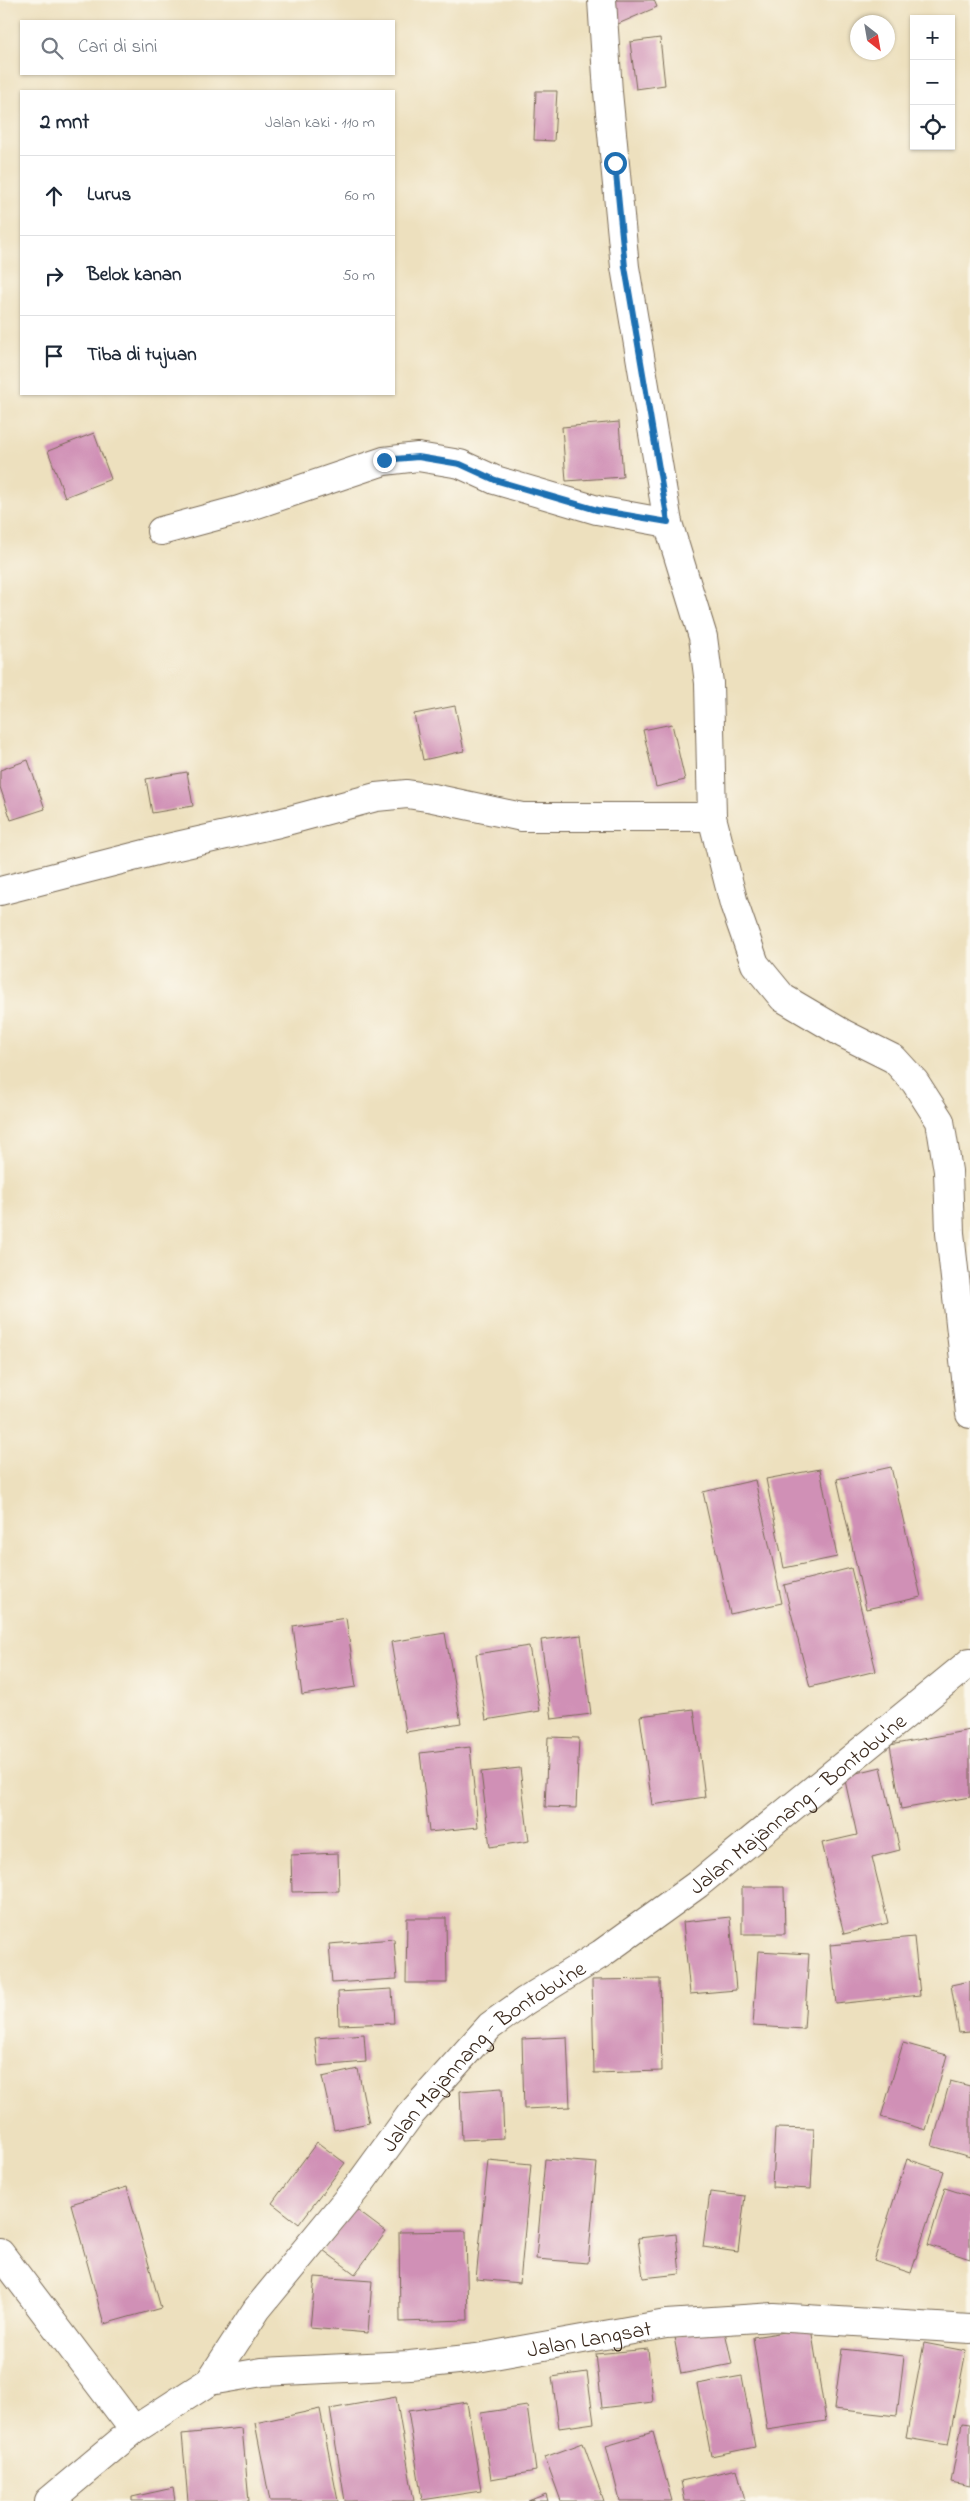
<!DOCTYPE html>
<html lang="id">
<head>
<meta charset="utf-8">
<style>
  body { margin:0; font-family:"Indie Flower",sans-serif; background:#f2f2f3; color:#1f2937 }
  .controls { position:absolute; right:15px; top:15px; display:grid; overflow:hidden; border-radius:0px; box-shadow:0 1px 4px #0004 }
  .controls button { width:45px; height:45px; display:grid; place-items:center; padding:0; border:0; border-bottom:1px solid #e0e1e3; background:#fff; color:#1f2937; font:25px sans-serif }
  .compass { position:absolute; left:850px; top:15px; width:45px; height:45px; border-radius:50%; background:#fff; box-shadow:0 1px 4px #0004; rotate:149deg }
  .stop { position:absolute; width:15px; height:15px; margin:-11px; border:4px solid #1f6fb2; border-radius:50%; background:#fff }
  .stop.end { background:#1f6fb2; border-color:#fff; box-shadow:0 1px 5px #0008 }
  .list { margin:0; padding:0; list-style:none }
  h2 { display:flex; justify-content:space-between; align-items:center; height:65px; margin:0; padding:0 20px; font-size:21px }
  h2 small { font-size:16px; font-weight:400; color:#747a83 }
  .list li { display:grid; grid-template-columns:32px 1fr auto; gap:15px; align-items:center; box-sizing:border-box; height:80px; padding:0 20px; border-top:1px solid #e0e1e3 }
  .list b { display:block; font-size:19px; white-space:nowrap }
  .list em { font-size:16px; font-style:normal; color:#747a83 }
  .icon { flex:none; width:28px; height:28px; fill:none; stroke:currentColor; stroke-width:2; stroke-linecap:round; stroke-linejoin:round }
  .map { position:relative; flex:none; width:970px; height:2501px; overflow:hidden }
  .search { position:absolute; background:#fff; box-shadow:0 1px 4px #0004; left:20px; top:20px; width:375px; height:55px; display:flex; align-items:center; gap:12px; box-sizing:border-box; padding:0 18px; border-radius:0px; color:#747a83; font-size:19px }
  .panel { position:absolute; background:#fff; box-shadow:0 1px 4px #0004; left:20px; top:90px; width:375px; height:305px; border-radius:0px }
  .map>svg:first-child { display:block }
  .building { fill:#d090b6 }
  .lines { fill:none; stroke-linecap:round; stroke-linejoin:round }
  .minor-casing { stroke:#796a56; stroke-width:30 }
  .minor { stroke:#fff; stroke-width:28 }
  .route { stroke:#1f6fb2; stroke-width:6 }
  .labels { text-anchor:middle; stroke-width:5; stroke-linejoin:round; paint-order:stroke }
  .street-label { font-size:22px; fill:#3b2a1e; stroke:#fbf7ec }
</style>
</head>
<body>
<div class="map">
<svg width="970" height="2501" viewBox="0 0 970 2501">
  <rect width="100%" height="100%" fill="#fbf7ec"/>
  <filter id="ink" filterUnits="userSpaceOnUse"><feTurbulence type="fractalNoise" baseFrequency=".02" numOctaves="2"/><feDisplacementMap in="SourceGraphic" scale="10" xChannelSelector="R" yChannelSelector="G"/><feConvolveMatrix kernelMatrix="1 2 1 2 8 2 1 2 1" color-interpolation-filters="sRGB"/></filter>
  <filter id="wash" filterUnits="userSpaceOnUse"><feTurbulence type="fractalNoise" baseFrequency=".0096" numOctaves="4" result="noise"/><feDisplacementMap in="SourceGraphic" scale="20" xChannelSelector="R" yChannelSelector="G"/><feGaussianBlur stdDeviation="1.12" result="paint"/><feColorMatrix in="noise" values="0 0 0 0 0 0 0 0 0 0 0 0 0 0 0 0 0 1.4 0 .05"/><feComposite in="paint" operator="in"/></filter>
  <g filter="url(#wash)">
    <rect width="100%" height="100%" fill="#ede0be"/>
    <g id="blocks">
      <!-- building -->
      <g class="building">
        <polygon points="609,0 654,0 657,7 618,24"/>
        <polygon points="660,38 665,85 636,89 630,42"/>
        <polygon points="536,91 557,91 554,141 534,140"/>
        <polygon points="619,422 623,477 566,481 562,427"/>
        <polygon points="94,433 111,479 65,497 48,451"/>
        <polygon points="455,706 464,751 423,760 414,714"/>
        <polygon points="672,724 685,780 656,787 643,730"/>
        <polygon points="28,760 45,809 11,820 0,787 0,770"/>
        <polygon points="187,772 193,806 152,813 146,779"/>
        <polygon points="891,1467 921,1597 866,1609 837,1479"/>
        <polygon points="820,1469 837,1557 784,1568 766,1479"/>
        <polygon points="755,1480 782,1603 730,1614 703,1492"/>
        <polygon points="851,1568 876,1671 810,1687 784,1585"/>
        <polygon points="346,1618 356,1687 302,1695 293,1626"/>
        <polygon points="445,1633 461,1723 406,1732 391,1642"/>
        <polygon points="581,1635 591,1714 552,1719 541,1640"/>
        <polygon points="529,1646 540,1711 486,1720 476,1654"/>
        <polygon points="694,1709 705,1797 652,1805 640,1716"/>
        <polygon points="970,1730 970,1797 901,1809 890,1745"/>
        <polygon points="548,1737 579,1738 576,1808 545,1807"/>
        <polygon points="470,1747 478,1827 429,1832 420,1753"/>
        <polygon points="881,1767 900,1850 872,1857 888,1923 844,1934 822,1843 857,1835 844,1776"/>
        <polygon points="520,1768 529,1841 490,1847 481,1772"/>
        <polygon points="338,1853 339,1891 292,1892 291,1855"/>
        <polygon points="742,1887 784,1887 785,1934 742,1934"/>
        <polygon points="730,1917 736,1990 690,1994 683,1922"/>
        <polygon points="407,1918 446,1918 447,1983 406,1983"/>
        <polygon points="914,1937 920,1995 836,2004 830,1945"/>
        <polygon points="394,1939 397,1979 332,1983 329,1944"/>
        <polygon points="758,1951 809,1954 804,2029 753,2026"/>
        <polygon points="660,1979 662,2071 594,2073 592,1980"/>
        <polygon points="970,1981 970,2032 959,2033 951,1985"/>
        <polygon points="392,1989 394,2023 339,2025 338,1992"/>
        <polygon points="364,2034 366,2062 318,2066 315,2038"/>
        <polygon points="567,2037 570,2107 524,2109 522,2039"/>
        <polygon points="903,2043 947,2055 926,2130 881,2117"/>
        <polygon points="358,2069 369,2123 334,2130 322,2077"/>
        <polygon points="950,2081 970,2086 970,2157 932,2146"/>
        <polygon points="502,2088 504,2138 462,2140 460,2091"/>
        <polygon points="775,2128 814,2129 811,2189 772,2187"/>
        <polygon points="317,2142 345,2163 299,2224 272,2203"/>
        <polygon points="545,2159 597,2163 588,2263 536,2259"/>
        <polygon points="907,2159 944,2171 911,2273 874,2261"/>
        <polygon points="488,2160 531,2164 520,2283 476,2279"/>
        <polygon points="127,2187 161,2308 104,2324 71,2204"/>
        <polygon points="945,2188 970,2196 970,2259 928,2245"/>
        <polygon points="710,2192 745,2196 738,2252 703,2247"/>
        <polygon points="354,2208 386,2232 355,2274 323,2250"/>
        <polygon points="466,2231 468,2320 400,2322 399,2232"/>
        <polygon points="676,2234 680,2274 643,2278 638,2238"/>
        <polygon points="315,2277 372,2281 368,2333 310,2328"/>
        <polygon points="724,2327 732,2364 681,2374 674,2337"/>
        <polygon points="811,2328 826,2421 767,2430 753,2337"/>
        <polygon points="924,2343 966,2351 948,2445 906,2438"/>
        <polygon points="648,2349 653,2402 602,2408 596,2354"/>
        <polygon points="842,2349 904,2356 897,2416 834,2409"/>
        <polygon points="587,2372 594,2423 559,2428 552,2377"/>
        <polygon points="742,2376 755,2447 711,2456 697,2384"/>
        <polygon points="396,2397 414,2501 345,2501 330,2409"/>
        <polygon points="467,2402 481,2491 422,2500 408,2411"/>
        <polygon points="527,2406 536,2471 491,2479 481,2413"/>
        <polygon points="320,2409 338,2501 270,2501 255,2423"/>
        <polygon points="962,2423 970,2424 970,2486 951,2482"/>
        <polygon points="242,2428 249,2501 188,2501 182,2434"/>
        <polygon points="653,2432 672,2501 620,2501 606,2446"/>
        <polygon points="583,2443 604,2501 561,2501 545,2457"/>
        <polygon points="737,2469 745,2501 685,2501 681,2481"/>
        <polygon points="173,2488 175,2501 132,2501 132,2497"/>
        <polygon points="546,2494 548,2501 528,2501"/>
      </g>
    </g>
  </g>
  <g filter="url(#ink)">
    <use href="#blocks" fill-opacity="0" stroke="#796a56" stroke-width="1"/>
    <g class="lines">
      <!-- minor casing -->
      <g class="minor-casing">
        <g id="minor">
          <polyline points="602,0 608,92 625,267 668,523 703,637 709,683 712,817 734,904 755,964 783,998 844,1034 894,1059 915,1082 940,1121 948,1171 950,1233 970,1414"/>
          <polyline points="161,531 239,510 384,461 418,457 460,464 495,480 597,510 668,523"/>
          <polyline points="0,891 168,848 279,823 376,797 407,794 433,798 522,817 712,817"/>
          <polyline points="0,2253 134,2430"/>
          <path id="s1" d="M210,2381L262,2372L410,2365L477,2358L666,2324L773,2317L970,2329"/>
          <path id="s2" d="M49,2501L134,2430L210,2381L257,2309L359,2185L410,2115L490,2026L525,2001L601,1954L698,1884L970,1662"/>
        </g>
      </g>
      <!-- minor -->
      <use href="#minor" class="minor"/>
    </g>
  </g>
  <g class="lines" filter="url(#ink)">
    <!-- route -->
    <polyline class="route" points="384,460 418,457 460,464 495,480 597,510 668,522 625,267 615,163"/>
  </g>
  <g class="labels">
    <!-- street labels -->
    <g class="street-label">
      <text dy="8" stroke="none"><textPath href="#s2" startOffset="1034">Jalan Majannang - Bontobu'ne</textPath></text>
      <text dy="8" stroke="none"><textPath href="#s2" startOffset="629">Jalan Majannang - Bontobu'ne</textPath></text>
      <text dy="8" stroke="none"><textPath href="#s1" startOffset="382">Jalan Langsat</textPath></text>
    </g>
  </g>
</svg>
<div class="controls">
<button>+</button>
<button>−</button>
<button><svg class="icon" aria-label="locate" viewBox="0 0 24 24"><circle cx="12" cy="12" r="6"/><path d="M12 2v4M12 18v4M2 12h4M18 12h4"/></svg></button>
</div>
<svg class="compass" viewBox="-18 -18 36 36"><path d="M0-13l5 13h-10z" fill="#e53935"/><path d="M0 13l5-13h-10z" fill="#747a83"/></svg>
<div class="stop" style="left:615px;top:163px"></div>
<div class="stop end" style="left:384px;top:460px"></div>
<div class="search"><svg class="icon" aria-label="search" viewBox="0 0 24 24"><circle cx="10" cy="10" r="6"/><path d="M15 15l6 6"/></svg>Cari di sini</div>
<section class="panel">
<h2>2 mnt<small>Jalan kaki · 110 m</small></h2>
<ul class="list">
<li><svg class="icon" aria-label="ahead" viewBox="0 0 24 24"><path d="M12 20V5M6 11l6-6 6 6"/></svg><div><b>Lurus</b></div><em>60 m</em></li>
<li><svg class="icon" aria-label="right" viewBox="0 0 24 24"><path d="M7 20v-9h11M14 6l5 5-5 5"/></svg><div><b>Belok kanan</b></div><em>50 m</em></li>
<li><svg class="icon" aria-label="arrive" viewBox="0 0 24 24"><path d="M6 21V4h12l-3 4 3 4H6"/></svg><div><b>Tiba di tujuan</b></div></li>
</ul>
</section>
</div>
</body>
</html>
